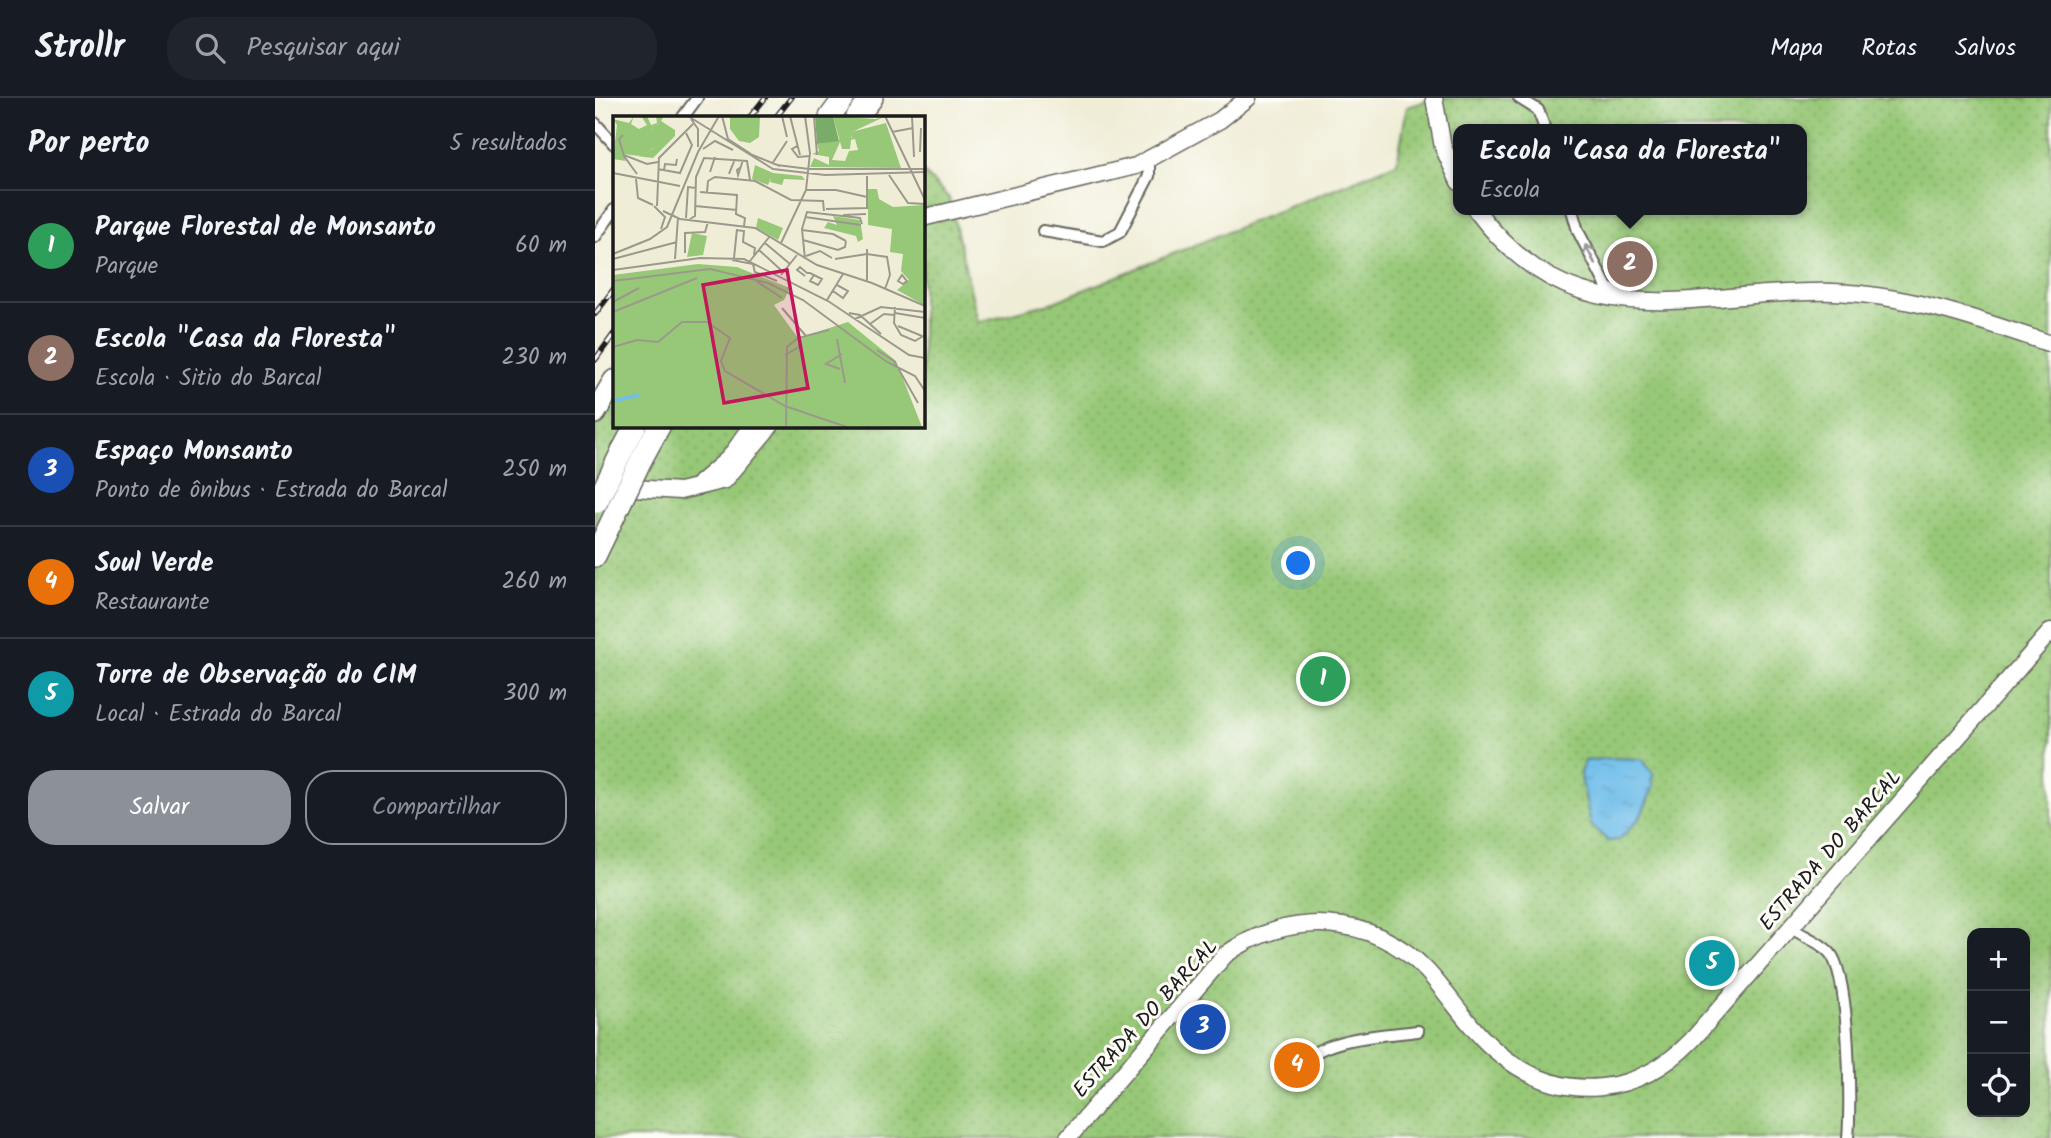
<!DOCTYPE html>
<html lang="pt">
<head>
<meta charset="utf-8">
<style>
  body { margin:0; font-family:Kalam,sans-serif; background:#20242c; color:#f1f3f6 }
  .controls { position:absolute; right:21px; bottom:21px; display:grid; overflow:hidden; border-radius:14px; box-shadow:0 7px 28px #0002 }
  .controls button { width:63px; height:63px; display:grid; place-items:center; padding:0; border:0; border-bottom:2px solid #363941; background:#171b24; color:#f1f3f6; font:35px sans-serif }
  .you { position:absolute; left:704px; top:466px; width:24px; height:24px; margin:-18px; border:5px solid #fff; border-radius:50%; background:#1a73e8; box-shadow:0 0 0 10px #1a73e833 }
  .badge { display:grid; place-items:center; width:46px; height:46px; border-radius:50%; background:#8c9099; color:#fff; font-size:23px; font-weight:700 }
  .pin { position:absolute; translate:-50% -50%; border:4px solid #fff; box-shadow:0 2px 7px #0006 }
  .popup { position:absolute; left:858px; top:26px; width:354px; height:91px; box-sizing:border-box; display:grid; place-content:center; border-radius:14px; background:#171b24; filter:drop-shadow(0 2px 5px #0005); font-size:23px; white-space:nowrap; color:#9ea1a6 }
  .popup b { font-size:26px; color:#f1f3f6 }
  .popup::after { content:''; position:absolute; left:50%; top:100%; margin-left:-14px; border:14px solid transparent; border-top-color:#171b24 }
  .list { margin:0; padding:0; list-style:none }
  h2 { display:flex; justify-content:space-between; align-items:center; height:91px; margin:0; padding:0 28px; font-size:30px }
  h2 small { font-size:23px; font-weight:400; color:#9ea1a6 }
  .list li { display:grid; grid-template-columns:46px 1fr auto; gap:21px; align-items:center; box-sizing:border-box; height:112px; padding:0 28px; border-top:2px solid #363941 }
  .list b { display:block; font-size:26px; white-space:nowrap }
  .list p { margin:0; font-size:23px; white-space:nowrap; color:#9ea1a6 }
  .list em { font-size:23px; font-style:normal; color:#9ea1a6 }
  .actions { display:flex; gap:14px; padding:21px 28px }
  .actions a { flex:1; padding:16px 0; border:2px solid #8c9099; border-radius:28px; text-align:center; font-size:24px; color:#8c9099 }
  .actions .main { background:#8c9099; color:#fff }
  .icon { flex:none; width:38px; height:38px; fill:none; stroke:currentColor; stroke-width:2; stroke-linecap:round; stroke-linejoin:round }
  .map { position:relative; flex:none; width:1456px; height:1040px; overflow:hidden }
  header { display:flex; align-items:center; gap:42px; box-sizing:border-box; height:98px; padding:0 35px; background:#171b24; border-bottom:2px solid #363941 }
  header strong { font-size:33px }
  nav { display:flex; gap:38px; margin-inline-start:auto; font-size:24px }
  .search { width:490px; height:63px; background:#20242c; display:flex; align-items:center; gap:18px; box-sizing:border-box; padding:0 24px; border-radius:28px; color:#9ea1a6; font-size:26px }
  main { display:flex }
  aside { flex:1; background:#171b24 }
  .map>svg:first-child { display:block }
  .park { fill:url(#park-dots); stroke:#5a724a; stroke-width:2; fill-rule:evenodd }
  .water { fill:url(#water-ripples); stroke:#466d83; stroke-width:2 }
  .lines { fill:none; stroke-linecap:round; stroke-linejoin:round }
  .street-casing { stroke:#66655d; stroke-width:14 }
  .secondary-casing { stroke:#66655d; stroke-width:19 }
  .highway-casing { stroke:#66655d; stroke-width:24 }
  .street { stroke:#fff; stroke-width:10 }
  .secondary { stroke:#fff; stroke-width:16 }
  .highway { stroke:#fff; stroke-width:21 }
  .rail-casing { stroke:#1c1c1c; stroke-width:6 }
  .rail { stroke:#fdfcf7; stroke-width:3.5; stroke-dasharray:10; stroke-linecap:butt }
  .highway-bridge-casing { stroke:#66655d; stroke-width:24; stroke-linecap:butt }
  .highway-bridge { stroke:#fff; stroke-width:21 }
  .oneway { stroke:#999 }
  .labels { text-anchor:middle; stroke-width:6; stroke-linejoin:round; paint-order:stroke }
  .street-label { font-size:21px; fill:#1c1c1c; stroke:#fdfcf7 }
  .inset-river { fill:none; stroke:#70beea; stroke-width:3.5 }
  .inset-road { fill:none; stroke:#9b998c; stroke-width:2 }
  .view { fill:#c2185b; fill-opacity:0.15; stroke:#c2185b; stroke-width:3.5 }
  .inset-edge { fill:none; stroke:#1c1c1c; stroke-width:3.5 }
</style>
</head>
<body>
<header>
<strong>Strollr</strong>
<div class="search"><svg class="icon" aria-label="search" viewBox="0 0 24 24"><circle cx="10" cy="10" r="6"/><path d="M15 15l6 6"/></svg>Pesquisar aqui</div>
<nav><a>Mapa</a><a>Rotas</a><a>Salvos</a></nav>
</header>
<main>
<aside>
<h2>Por perto<small>5 resultados</small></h2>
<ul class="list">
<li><span class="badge" style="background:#2e9e5b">1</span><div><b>Parque Florestal de Monsanto</b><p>Parque</p></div><em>60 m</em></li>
<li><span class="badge" style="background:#8d6e63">2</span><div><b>Escola &quot;Casa da Floresta&quot;</b><p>Escola · Sitio do Barcal</p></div><em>230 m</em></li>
<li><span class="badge" style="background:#1a4fb4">3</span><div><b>Espaço Monsanto</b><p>Ponto de ônibus · Estrada do Barcal</p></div><em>250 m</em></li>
<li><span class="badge" style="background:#e8710a">4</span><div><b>Soul Verde</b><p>Restaurante</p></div><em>260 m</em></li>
<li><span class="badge" style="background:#0f9aa8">5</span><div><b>Torre de Observação do CIM</b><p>Local · Estrada do Barcal</p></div><em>300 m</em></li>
</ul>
<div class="actions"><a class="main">Salvar</a><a>Compartilhar</a></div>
</aside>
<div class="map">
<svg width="1456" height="1040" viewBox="0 0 1456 1040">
  <defs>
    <pattern id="park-dots" width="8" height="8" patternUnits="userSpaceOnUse" patternTransform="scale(1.75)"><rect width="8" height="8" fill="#97c877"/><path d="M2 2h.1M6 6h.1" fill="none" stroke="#82ab66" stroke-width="1.8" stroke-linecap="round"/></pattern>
    <pattern id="water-ripples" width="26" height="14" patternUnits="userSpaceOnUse" patternTransform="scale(1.75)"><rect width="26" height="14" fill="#70beea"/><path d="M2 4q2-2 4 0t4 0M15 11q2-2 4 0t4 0" fill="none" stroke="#60a3c8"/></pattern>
  </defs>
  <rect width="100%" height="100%" fill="#fdfcf7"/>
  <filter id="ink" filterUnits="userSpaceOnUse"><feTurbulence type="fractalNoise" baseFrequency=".0143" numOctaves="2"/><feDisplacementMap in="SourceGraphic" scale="14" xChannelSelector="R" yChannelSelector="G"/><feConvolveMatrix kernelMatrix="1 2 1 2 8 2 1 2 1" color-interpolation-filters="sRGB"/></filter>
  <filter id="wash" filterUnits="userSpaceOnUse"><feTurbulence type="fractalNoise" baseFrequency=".00686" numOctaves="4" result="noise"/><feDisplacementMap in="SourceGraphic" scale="28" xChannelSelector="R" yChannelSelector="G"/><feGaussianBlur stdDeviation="1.57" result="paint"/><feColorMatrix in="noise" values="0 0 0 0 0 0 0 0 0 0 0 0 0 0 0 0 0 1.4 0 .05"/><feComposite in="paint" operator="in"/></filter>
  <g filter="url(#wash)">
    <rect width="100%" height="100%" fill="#f0edd7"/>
    <!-- park -->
    <path class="park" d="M842,0H1456V1040H0V301L19,270V327H327V73L354,100L383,224L459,204L802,65L812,9ZM864,31H1206V112H864ZM1377,835H1430V1014H1377Z"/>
    <!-- water -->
    <polygon class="water" points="1015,660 1047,661 1059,677 1056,681 1059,688 1045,720 1024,742 1013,743 996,727 985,674 990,663"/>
  </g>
  <g filter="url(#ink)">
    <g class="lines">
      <!-- street casing -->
      <g class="street-casing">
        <g id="street">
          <polyline points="924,0 943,12 950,31"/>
          <polyline points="88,19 102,0"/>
          <polyline points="0,25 19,46"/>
          <polyline points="977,112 983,133 1013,191 1012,200"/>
          <polyline points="448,133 508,143 525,134 554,78 554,62"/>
          <polyline points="0,139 19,112"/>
          <polyline points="1013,191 1021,192 1043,183"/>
          <path d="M1195,829C1207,838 1225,843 1235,855C1255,878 1256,1007 1253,1040"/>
          <path d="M709,963C733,939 790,937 823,933"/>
        </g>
      </g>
      <!-- secondary casing -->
      <g class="secondary-casing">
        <g id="secondary">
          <polyline points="839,0 848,49 864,84"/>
          <path d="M881,112C984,249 1099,190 1239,194C1315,197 1385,222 1456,246"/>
          <polyline points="327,120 541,68 625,22 653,0"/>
          <polyline points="105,385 134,360 158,327"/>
          <polyline points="23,389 85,393 130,382 176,327"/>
          <path d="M473,1040L630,857C692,812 778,815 832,873C857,900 877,935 906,957C969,1007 1043,998 1097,942L1456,533"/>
        </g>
      </g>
      <!-- highway casing -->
      <g class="highway-casing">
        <g id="highway">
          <polyline points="235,19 249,0"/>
          <polyline points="262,19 277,0"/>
          <polyline points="0,315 19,283"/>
          <polyline points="27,353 41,327"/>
          <polyline points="46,362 65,327"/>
          <polyline points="0,458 23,410"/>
        </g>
      </g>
      <!-- street -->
      <use href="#street" class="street"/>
      <!-- secondary -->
      <use href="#secondary" class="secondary"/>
      <!-- highway -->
      <use href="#highway" class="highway"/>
      <!-- rail casing -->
      <g class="rail-casing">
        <g id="rail">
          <polyline points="155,19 170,0"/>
          <polyline points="181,19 196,0"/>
          <polyline points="0,216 19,191"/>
          <polyline points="0,262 19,236"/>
        </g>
      </g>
      <!-- rail -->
      <use href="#rail" class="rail"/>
      <!-- highway-bridge casing -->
      <g class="highway-bridge-casing">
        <g id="highway-bridge">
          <polyline points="2,404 27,353"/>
          <polyline points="23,410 46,362"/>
        </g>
      </g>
      <!-- highway-bridge -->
      <use href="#highway-bridge" class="highway-bridge"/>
    </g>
    <!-- one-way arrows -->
    <defs><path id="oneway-shaft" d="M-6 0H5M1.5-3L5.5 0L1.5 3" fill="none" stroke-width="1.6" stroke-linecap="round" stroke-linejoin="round" transform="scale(1.75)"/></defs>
    <use class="oneway" href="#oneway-shaft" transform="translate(995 156) rotate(-117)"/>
  </g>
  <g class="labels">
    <!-- street labels -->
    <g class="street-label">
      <text transform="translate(1235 752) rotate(-49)" y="7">ESTRADA DO BARCAL</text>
      <text transform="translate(550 920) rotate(-48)" y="7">ESTRADA DO BARCAL</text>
    </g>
  </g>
  <!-- overview -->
  <g transform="translate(18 18)">
    <rect width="312" height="312" fill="#f0edd7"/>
    <path d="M21,0L18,8L26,13L34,9L28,0H34L38,9L44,7L43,0L46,8L39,10L42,31L28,40L10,38L13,45L0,43L4,9L0,3L16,7ZM117,0H147L146,21L137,27L126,25L117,13ZM273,7L288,52L197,51L201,42L216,49V41L199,38L206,35L204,28L239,22L238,16ZM242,23L245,34L236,35L232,45L219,44L227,26ZM142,49L160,57L189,60L192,64L171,63L169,69L157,66L158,62L155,69L139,63ZM220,100L247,104L250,123L245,126L243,120L211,112L215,106L224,109Z" fill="#97c877" fill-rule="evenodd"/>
    <path d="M202,0H220L226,25L204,28Z" fill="#79ac68"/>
    <path d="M43,0H51L48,5L62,14V20L40,42L15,39L27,40L41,32L39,10L46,8ZM220,0L262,3L271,1L239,16L237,33H229ZM255,73H264L266,83L280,91L311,89V189L284,174L296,164L288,155L290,138L277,136L279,113L255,109ZM145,102L170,112L165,124L143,112ZM79,117L94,120L90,139L74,141ZM85,148L124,151L177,172L171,184L161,189L185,222L235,206L283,245L309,311H0V159Z" fill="#97c877"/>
    <path class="inset-river" d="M0,285L26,279"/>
    <path class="inset-road" d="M75,0L160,53L212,59L312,56M109,0L115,23L138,38M169,0L174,21M177,0L187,39M201,0L204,39M272,0L312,84M299,0L301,41M78,3L85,13V31M279,16L300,12M10,19L6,23L11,40L24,58M184,30L179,33L185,41L197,40M90,33L102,25L120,34M307,36L308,12M137,38L167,50M11,39L34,48L45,46M159,48L174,25M164,49L196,53M99,50L97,56L102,41M119,50L116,58L122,43M128,51L124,54L125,59L130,44M45,53L67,57L79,29L73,17M196,53H312M51,54L52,48L63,49L64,43M0,57L67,70M276,59L295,87L312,88M23,63L25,82L40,89M193,74H223L254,81M87,76L124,79L123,98L132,102L131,110M94,76L95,65L102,61L142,65L178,84L210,85L211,95M41,90L52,101L48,113M44,90L46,42L80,8M82,90L124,94M213,93L254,92V60M50,95L67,103L142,112L204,149L259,167M230,99L253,98M192,101L248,109M73,102L75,71L83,72M77,103L82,100L83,61L91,42L134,45L137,64M123,114L131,115L130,126L142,132L141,139M189,114L220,118L233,125M190,124L225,134L232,131L233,125M152,127L177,148M168,127L193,74L197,37L192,0M146,134L168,154M72,137V117L92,116L95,106M0,138L37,123L54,111L85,36L106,0M193,140L207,135L219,142M121,142L124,113M0,143L64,126M62,143L65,102M192,143L189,113L194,96L247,102L249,108M222,143L254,138L274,141L277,159L272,173M119,144L140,148L142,157M137,145L157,120M0,154L87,142L131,143L215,185L296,239L312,242M142,156L164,165M168,159L184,139M289,159L294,165L290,168L285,165ZM192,160L184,154L187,151L194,157H197L209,163L205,169L197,165L201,159M0,165L97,153L155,167L190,184L274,246L302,260L312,275M143,165L169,182M254,166V133M259,167L312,190M220,175L230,182L235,175L224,169M214,184L230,158M0,186L26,172M282,191L281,207L288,219L302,225L312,219M169,192L193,220M0,196L84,162M236,197L247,199L268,218M282,197L312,202M242,203L268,191L312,196M257,208L271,198L281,199M285,210L309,220M224,223L232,267M0,231L24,224L45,226L69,206H94L117,222L108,245L112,255L172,290L234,311M264,234L281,245L305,287M172,239L186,231V222M227,253L213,248L229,238M173,311L174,231L185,222L216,214"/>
    <path class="view" d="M174,154L195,272L111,287L90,169Z"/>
    <rect width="312" height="312" class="inset-edge"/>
  </g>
</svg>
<div class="controls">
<button>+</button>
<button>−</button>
<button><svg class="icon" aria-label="locate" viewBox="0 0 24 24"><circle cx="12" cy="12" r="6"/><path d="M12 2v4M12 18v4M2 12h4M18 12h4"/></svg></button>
</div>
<div class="you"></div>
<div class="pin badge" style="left:728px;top:581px;background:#2e9e5b">1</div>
<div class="pin badge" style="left:1035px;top:166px;background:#8d6e63">2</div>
<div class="popup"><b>Escola &quot;Casa da Floresta&quot;</b>Escola</div>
<div class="pin badge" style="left:608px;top:929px;background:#1a4fb4">3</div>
<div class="pin badge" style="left:702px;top:967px;background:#e8710a">4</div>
<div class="pin badge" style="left:1117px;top:865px;background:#0f9aa8">5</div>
</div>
</main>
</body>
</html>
